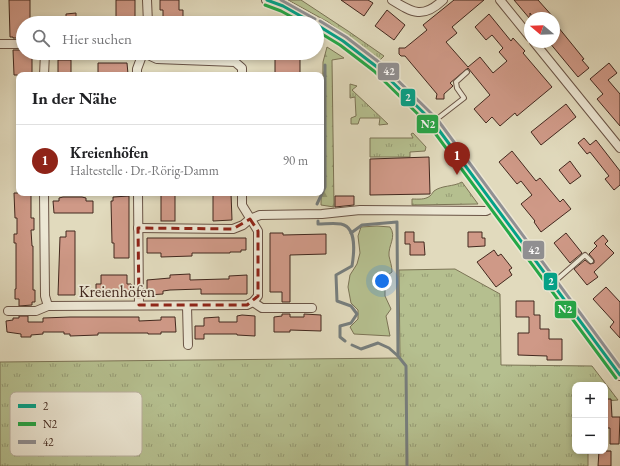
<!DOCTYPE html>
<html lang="de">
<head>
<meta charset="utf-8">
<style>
  body { margin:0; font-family:"EB Garamond",serif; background:#f6f6f6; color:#202124 }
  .controls { position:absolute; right:12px; bottom:12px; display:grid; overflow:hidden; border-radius:8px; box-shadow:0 2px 6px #0003 }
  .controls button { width:36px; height:36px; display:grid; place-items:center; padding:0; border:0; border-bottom:1px solid #e0e0e0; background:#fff; color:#202124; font:20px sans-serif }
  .compass { position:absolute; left:524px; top:12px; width:36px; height:36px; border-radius:50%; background:#fff; box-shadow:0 2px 6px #0003; rotate:289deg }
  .you { position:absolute; left:382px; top:281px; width:14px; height:14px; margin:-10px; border:3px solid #fff; border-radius:50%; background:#1a73e8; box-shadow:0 0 0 6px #1a73e833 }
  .badge { display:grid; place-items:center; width:26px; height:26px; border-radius:50%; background:#8f2418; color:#fff; font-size:13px; font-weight:700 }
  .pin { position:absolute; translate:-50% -33px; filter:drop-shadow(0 1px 2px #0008) }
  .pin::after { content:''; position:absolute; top:21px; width:14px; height:12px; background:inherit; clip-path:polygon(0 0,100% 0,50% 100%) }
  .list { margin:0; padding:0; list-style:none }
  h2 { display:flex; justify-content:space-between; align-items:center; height:52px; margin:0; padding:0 16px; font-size:17px }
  h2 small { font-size:13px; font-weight:400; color:#757577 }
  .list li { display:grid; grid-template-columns:26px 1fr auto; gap:12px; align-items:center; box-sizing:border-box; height:72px; padding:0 16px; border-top:1px solid #e0e0e0 }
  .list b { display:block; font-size:15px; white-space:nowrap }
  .list p { margin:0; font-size:13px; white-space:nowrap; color:#757577 }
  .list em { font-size:13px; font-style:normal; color:#757577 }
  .icon { flex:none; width:22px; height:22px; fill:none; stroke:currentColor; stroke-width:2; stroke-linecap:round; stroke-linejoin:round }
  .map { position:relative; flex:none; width:620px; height:466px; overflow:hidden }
  .search { position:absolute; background:#fff; box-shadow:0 2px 6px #0003; left:16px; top:16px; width:308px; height:44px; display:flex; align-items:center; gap:10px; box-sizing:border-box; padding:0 14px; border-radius:22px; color:#757577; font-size:15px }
  .panel { position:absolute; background:#fff; box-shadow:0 2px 6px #0003; left:16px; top:72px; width:308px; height:124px; border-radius:8px }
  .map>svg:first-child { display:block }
  .grass { fill:url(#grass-tufts); stroke:#7c7456 }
  .forest { fill:url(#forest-firs); stroke:#7c7456 }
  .park { fill:#b5bf8f; stroke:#7c7456 }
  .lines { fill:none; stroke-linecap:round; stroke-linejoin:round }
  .stream { stroke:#777e7d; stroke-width:3 }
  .building { fill:#cf9987; stroke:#42281e }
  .service-casing { stroke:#6a5446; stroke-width:6 }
  .minor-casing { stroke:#6a5446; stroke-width:10 }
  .tertiary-casing { stroke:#6a5446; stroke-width:12 }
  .service { stroke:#ece7d4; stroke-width:4 }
  .minor { stroke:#ece7d4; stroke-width:8 }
  .tertiary { stroke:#ece7d4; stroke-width:10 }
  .bus-1-casing { stroke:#ece7d4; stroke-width:6 }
  .bus-2-casing { stroke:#ece7d4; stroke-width:6 }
  .bus-3-casing { stroke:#ece7d4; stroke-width:6 }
  .bus-1 { stroke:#03a288; stroke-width:3 }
  .bus-2 { stroke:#24a847; stroke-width:3 }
  .bus-3 { stroke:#909093; stroke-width:3 }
  .marked { fill:none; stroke:#8f2418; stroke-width:3; stroke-dasharray:8 5; stroke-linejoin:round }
  .labels { text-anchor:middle; stroke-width:3.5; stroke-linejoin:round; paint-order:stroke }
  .street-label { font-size:16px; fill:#42281e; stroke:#ece7d4 }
  .key { fill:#ece7d4; stroke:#b9ae9d; stroke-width:1 }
  .key-label { font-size:11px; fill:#42281e }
  .line-badge { stroke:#ece7d4; stroke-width:1.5 }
  .badge-label { font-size:11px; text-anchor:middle; font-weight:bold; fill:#fff }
</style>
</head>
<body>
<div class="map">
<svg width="620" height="466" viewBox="0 0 620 466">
  <defs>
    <pattern id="grass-tufts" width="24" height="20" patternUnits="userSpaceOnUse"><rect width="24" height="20" fill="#b5bf8f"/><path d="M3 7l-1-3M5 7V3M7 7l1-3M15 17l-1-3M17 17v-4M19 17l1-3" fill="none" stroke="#959b74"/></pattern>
    <pattern id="forest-firs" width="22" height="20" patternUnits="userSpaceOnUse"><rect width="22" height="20" fill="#b5bf8f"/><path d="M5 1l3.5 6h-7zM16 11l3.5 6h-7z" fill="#959b74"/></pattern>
  </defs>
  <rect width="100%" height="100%" fill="#e1dabd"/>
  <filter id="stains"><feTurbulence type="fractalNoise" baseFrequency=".005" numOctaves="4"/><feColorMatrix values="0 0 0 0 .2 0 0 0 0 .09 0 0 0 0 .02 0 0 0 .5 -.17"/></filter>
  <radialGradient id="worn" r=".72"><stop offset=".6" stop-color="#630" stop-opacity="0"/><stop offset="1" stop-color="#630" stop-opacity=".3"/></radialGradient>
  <!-- grass -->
  <g class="grass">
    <polygon points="288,0 301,0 348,31 384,56 380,60 328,22"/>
    <polygon points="350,84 357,86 352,90 388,124 379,125 380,118 360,118 358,124 351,124 351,118 356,116 355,97 350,98"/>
    <polygon points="413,133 426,147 425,151 410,152 410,157 370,157 370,138 413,138 411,134"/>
    <path d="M462,182L478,204L412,205V199C418,199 425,200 430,196C432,194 433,192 434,191C442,185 453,187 462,182Z"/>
    <polygon points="455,269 500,294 501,365 592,366 618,400 605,401 605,385 575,385 575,451 588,451 588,466 0,466 0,362 400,358 399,270"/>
  </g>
  <!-- forest -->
  <polygon class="forest" points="327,47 344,58 332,60 334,207 321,205 323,62"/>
  <!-- park -->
  <path class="park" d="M377,226L390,227C397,237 388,245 389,256C390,261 392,266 392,272L385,277V296L391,309L386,316L390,336L354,334L350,327L358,319V310L351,303L348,287L350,275L357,264L360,253L358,236L361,227Z"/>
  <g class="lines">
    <!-- stream -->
    <g class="stream">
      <polyline points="317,204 325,187 325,65"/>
      <path d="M318,221V224C325,224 334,223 341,224C357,227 354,254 352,266L336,275L337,301L351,306L357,314L351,323L340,326V337L345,341"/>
      <polyline points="351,233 362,225 397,222 398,356 406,366 407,466"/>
      <polyline points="352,345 361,349 378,343 389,348 398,356"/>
    </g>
  </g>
  <!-- building -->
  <g class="building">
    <polygon points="9,0 30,0 30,23 23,23 23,38 13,38 13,37 10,37"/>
    <rect x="116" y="0" width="19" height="23"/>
    <polygon points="160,0 179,0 179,10 183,10 183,23 163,23 163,10 160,10"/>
    <polygon points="341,0 368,0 373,3 364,16"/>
    <polygon points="454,0 484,0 452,27 457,33 446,42 468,67 480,57 493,73 507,61 499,52 503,48 492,35 486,40 475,27 489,14 511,41 513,38 525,51 523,53 552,87 517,116 515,113 500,126 492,117 486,123 474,109 490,95 468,68 450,83 453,86 444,94 444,99 436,99 437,94 405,56 401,56 399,54 399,48 405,48 427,30 423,25"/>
    <polygon points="514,0 538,0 554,18 533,18 530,13 530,19"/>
    <polygon points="387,10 405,25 394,40 375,26"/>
    <polygon points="76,13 76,23 66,23 66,14"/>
    <polygon points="554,22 584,59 582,60 589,68 578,77 549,42 554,42"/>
    <polygon points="13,50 23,50 23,53 32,53 32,75 14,75"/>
    <rect x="275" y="53" width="25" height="22"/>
    <rect x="58" y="60" width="13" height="14"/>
    <polygon points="98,63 127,63 128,74 98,75"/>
    <polygon points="609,63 617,73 608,80 620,94 620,126 597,99 603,94 590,79"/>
    <polygon points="566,104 576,117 541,145 531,132"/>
    <polygon points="584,138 590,145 596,140 620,171 620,185 614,190 605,179 609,176 590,152 587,154 578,143"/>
    <polygon points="512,151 536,181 540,178 560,202 563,199 571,209 541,232 534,222 535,221 521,204 532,195 521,181 517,184 499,162"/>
    <polygon points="429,157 430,194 370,195 370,159"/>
    <polygon points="570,161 581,176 570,184 559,170"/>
    <polygon points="14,193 31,193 31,218 34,218 34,230 31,230 32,246 33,246 33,290 35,290 35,302 32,302 32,305 19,306 19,299 15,299 15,289 16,289 16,243 14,243 14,234 17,234 17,218 15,218"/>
    <rect x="161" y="193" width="14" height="28"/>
    <polygon points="213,193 231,193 232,220 213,221"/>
    <polygon points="129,196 129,258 114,258 114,243 112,243 111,201 113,201 113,197"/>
    <polygon points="335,196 354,196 354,205 335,207"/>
    <polygon points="63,197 82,197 86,198 86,201 93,201 93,213 54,213 53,201 59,201 59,198"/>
    <polygon points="66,231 75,231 75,295 58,295 60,237 66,237"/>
    <polygon points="405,232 414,232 414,242 424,242 425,255 410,255 410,244 405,244"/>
    <polygon points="468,232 482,232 482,238 485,238 485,246 468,247"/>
    <polygon points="270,233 283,233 283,235 326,234 326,254 290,255 290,302 282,302 282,292 270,292"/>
    <polygon points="566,233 582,253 570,263 554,243"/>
    <polygon points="603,235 608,241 605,244 614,253 594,272 598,277 587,285 574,269 585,260 590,264 594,263 594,260 589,254 597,246 594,243"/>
    <polygon points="147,238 246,238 246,250 241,250 241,252 230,252 230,253 192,253 192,256 161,257 161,253 147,253"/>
    <polygon points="494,250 498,256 501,254 512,268 509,270 512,275 496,287 477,262"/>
    <polygon points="190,274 190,280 224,279 229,279 229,276 247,275 247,294 201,294 201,289 170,290 163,291 163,294 147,295 147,280 170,278 170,275"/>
    <polygon points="101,275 127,275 127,284 131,284 132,292 121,292 121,291 96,292 96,284 101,284"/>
    <polygon points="606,287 620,302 620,338 610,327 614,322 593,299"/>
    <polygon points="516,301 534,301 534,315 540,315 540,329 549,329 549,339 562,339 562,360 547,360 547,356 518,355 518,333 529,333 529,317 516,317"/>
    <polygon points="282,314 290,314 290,317 304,317 304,314 321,315 321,331 290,330 290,332 274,332 274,317 282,316"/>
    <polygon points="242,315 255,316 255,336 237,335 237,334 204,334 204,339 195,339 195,326 204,326 204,318 219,317 219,322 237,322 237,316"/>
    <polygon points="19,316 28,316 28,322 43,322 43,318 70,317 139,317 139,321 161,320 161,317 175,317 176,332 161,332 161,334 148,334 148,333 98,333 98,335 70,336 70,334 64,334 64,332 43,332 43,334 31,335 31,337 21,337 21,334 7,332 6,321 13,320 13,318 19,318"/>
    <polygon points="605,399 611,399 612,417 620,417 619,444 610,444 610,428 605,428"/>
    <polygon points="599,451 611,451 611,466 598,466"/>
  </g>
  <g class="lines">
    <!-- service casing -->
    <g class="service-casing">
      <g id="service">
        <polyline points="433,122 464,98 457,88 456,82 467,72"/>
        <polyline points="553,283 585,255 591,261"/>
      </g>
    </g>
    <!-- minor casing -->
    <g class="minor-casing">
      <g id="minor">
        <polyline points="147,0 148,23"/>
        <path d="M392,0C413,13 423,19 443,0"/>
        <polyline points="500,0 530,37"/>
        <polyline points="534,42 620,148"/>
        <polyline points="0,44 23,44"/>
        <polyline points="144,53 157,59 235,62 242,68 242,75"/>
        <polyline points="44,75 45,53"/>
        <polyline points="137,75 137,69 143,53"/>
        <polyline points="44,193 45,296 48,306 247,305 253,302 258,296 258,231 242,205 242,193"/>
        <polyline points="138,193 139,305"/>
        <polyline points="138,228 233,229 243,225 250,219 260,215 322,214 360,210 486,211 496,206"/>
        <polyline points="253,302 262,308 312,308"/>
        <polyline points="187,306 188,345"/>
        <polyline points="8,311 36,311 48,306"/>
      </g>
    </g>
    <!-- tertiary casing -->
    <g class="tertiary-casing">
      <g id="tertiary">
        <polyline points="267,0 283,6 313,23"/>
        <polyline points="317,25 343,41 377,67 433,122 620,375"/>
      </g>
    </g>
    <!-- service -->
    <use href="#service" class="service"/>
    <!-- minor -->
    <use href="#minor" class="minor"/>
    <!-- tertiary -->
    <use href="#tertiary" class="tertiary"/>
    <!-- bus-1 casing -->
    <g class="bus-1-casing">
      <g id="bus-1">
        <polyline points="267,0 283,6 313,23"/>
        <polyline points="317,25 343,41 377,67 433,122 620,375"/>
      </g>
    </g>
    <!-- bus-2 casing -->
    <g class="bus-2-casing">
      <g id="bus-2">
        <polyline points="265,5 281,11 303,23"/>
        <polyline points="317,31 340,45 374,71 429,125 616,378"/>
      </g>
    </g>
    <!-- bus-3 casing -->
    <g class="bus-3-casing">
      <g id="bus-3">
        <polyline points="281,0 315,19"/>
        <polyline points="320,21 346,37 380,63 437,119 620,367"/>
      </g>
    </g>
    <!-- bus-1 -->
    <use href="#bus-1" class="bus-1"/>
    <!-- bus-2 -->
    <use href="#bus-2" class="bus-2"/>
    <!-- bus-3 -->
    <use href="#bus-3" class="bus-3"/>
  </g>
  <!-- marked area -->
  <path class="marked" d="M250,219L258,231V296L247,305H139L138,228L233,229Z"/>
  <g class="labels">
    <!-- street labels -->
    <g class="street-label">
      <text x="117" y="297">Kreienhöfen</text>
    </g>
  </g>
  <!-- legend -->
  <rect x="10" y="392" width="132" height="64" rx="6" class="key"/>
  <rect x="18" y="404" width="18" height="4" fill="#03a288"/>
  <rect x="18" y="422" width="18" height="4" fill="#24a847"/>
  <rect x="18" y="440" width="18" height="4" fill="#909093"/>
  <g class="key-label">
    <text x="43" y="410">2</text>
    <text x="43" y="428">N2</text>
    <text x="43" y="446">42</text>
  </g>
  <g class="line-badge">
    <rect x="377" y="62" width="23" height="19" rx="4" fill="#909093"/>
    <rect x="400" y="88" width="16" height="19" rx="4" fill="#03a288"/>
    <rect x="416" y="114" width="23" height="20" rx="4" fill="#24a847"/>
    <rect x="522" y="240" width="23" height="20" rx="4" fill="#909093"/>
    <rect x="543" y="272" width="15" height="19" rx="4" fill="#03a288"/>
    <rect x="554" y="300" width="23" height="19" rx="4" fill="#24a847"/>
  </g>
  <g class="badge-label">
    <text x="389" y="75">42</text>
    <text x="408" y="101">2</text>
    <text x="428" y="128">N2</text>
    <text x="534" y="254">42</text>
    <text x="551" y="285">2</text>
    <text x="565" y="313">N2</text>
  </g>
  <rect width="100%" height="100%" filter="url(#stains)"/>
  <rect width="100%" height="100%" fill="url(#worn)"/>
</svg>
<div class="controls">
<button>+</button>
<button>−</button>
</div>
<svg class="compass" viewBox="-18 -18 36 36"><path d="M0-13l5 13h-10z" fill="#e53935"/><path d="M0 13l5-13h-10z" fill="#757577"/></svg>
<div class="you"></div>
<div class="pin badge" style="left:457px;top:175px">1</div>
<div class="search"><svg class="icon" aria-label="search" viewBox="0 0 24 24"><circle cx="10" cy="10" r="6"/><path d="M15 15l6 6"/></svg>Hier suchen</div>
<section class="panel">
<h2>In der Nähe<small></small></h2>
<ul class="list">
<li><span class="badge">1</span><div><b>Kreienhöfen</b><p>Haltestelle · Dr.-Rörig-Damm</p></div><em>90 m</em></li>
</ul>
</section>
</div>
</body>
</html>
